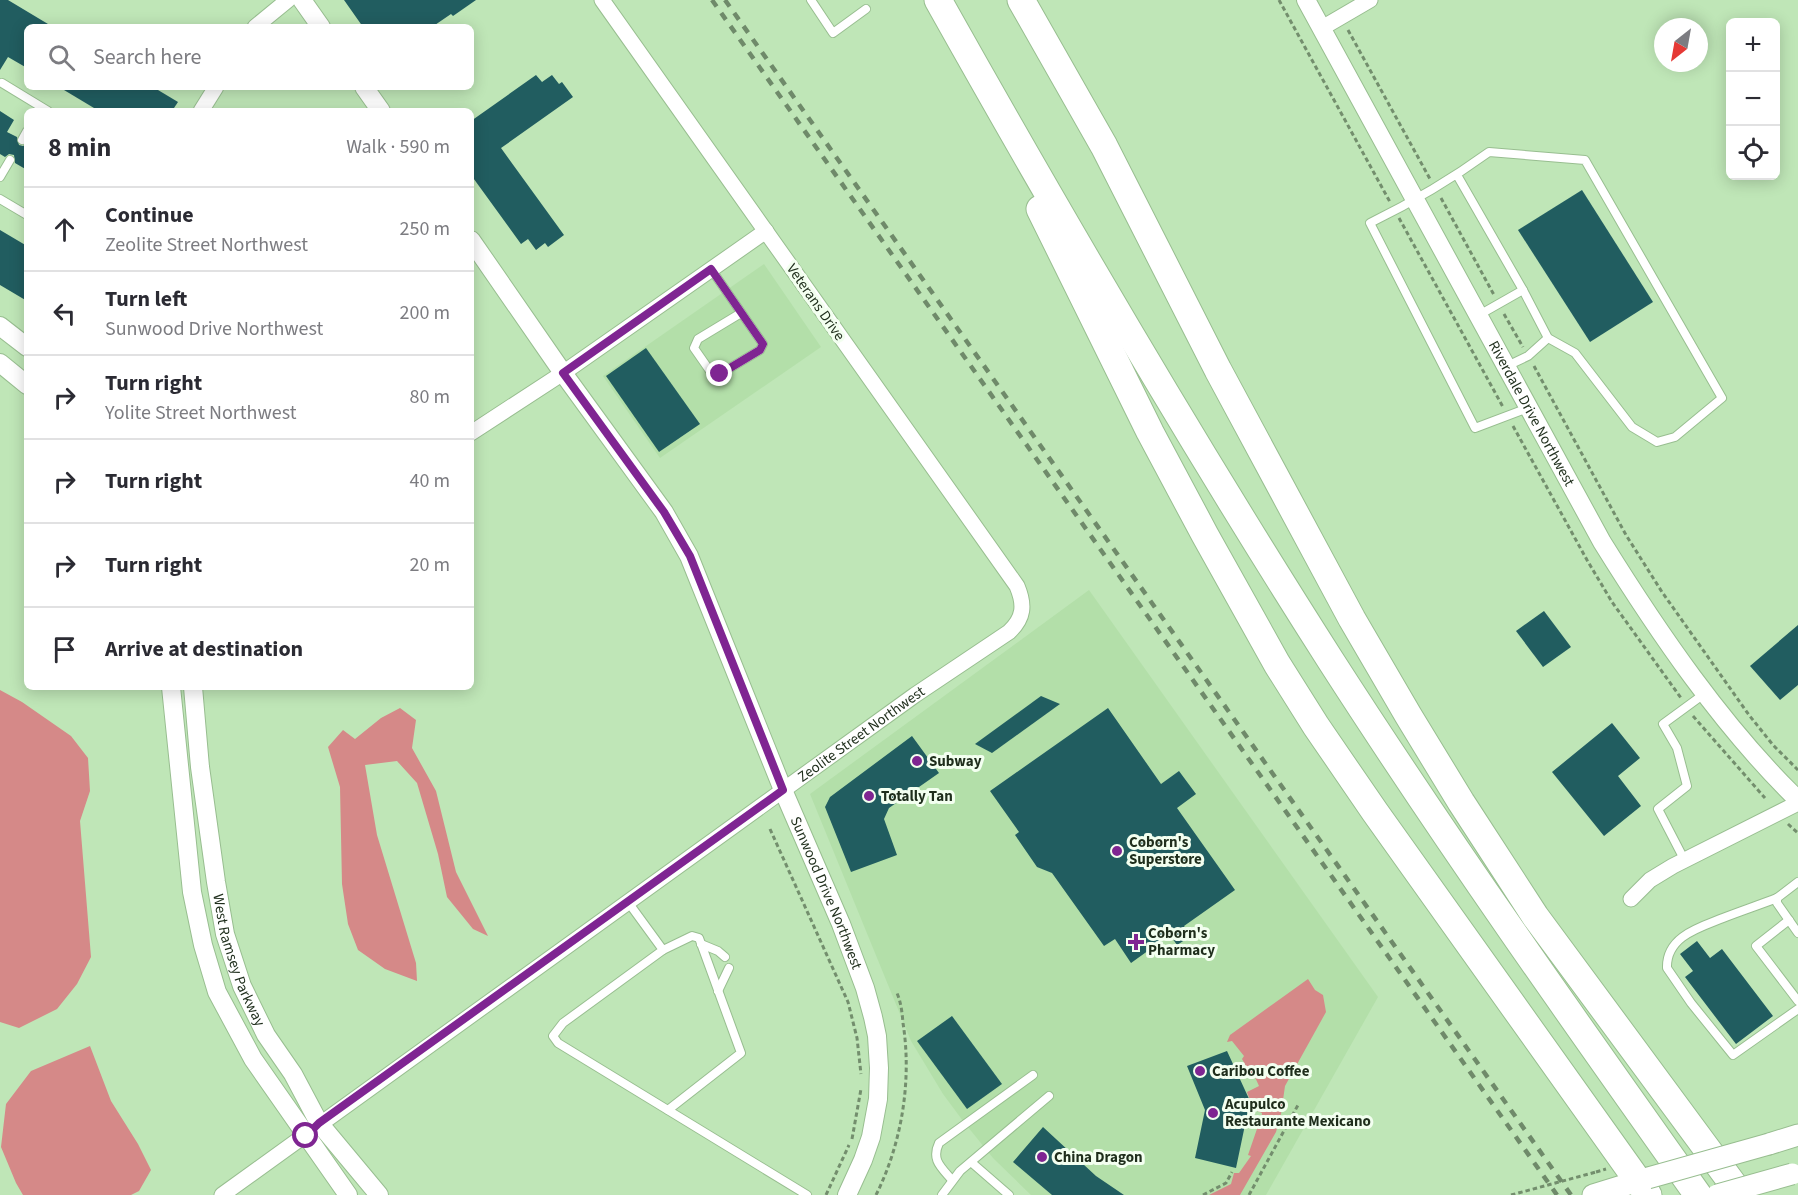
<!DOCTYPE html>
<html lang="en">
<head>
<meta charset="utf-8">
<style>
  body { margin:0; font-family:"Source Sans 3",sans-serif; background:#f2f2f3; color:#2b2b33 }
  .controls { position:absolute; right:18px; top:18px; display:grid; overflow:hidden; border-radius:9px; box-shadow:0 3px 15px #0003 }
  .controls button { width:54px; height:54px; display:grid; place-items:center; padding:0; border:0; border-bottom:2px solid #e1e1e2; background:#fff; color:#2b2b33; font:30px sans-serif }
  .compass { position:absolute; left:1654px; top:18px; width:54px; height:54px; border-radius:50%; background:#fff; box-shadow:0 3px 15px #0003; rotate:211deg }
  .stop { position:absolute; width:18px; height:18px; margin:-14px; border:4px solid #7f2592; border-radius:50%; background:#fff }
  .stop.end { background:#7f2592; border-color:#fff; box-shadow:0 2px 6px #0008 }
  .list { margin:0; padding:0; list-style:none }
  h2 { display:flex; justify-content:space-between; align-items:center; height:78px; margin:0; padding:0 24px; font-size:26px }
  h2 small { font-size:20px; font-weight:400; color:#7c7c81 }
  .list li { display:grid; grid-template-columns:39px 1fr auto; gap:18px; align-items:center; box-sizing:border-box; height:84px; padding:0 24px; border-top:2px solid #e1e1e2 }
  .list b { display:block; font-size:22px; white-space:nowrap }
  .list p { margin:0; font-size:20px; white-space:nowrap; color:#7c7c81 }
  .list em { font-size:20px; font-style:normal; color:#7c7c81 }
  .icon { flex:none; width:33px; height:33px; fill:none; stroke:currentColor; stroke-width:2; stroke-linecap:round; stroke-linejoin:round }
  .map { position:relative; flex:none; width:1798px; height:1195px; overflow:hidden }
  .search { position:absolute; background:#fff; box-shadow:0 3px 15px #0003; left:24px; top:24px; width:450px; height:66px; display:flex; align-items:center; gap:15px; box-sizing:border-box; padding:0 21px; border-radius:9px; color:#7c7c81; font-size:22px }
  .panel { position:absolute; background:#fff; box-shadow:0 3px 15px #0003; left:24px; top:108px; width:450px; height:582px; border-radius:9px }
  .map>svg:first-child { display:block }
  .built { fill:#b3dfa9 }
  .water { fill:#d58988 }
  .building { fill:#215d60 }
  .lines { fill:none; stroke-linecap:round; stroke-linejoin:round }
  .service-casing { stroke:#98be90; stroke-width:10 }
  .minor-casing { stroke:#98be90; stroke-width:17 }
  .tertiary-casing { stroke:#98be90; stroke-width:20 }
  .secondary-casing { stroke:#98be90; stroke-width:23 }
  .motorway-casing { stroke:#98be90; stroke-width:29 }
  .path { stroke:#738e6d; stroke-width:3; stroke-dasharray:4.5 3; stroke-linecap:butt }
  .service { stroke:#fff; stroke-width:8 }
  .minor { stroke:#fff; stroke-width:15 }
  .tertiary { stroke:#fff; stroke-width:18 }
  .secondary { stroke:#fff; stroke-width:21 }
  .motorway { stroke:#fff; stroke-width:27 }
  .rail { stroke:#6f8a6a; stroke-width:4.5; stroke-dasharray:8 8; stroke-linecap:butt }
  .secondary-bridge-casing { stroke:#98be90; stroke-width:23; stroke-linecap:butt }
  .path-bridge { stroke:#738e6d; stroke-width:3; stroke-dasharray:4.5 3; stroke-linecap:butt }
  .secondary-bridge { stroke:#fff; stroke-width:21 }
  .route { stroke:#7f2592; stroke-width:8 }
  .poi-dot { fill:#7f2592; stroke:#f3fff0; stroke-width:2 }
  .labels { text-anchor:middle; stroke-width:6; stroke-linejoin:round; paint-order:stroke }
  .street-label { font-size:15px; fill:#1f2e1c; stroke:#f3fff0 }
  .poi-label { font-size:15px; font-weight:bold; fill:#1f2e1c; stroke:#f3fff0; text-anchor:start }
</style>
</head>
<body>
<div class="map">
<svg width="1798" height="1195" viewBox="0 0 1798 1195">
  <rect width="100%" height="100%" fill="#bfe6b7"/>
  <!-- built -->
  <g class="built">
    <polygon points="764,264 821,347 660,458 603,376"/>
    <polygon points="1089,590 1378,997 1266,1195 1031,1195 993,1158 963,1121 943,1094 911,1041 810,794"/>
  </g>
  <!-- water -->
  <g class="water">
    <polygon points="0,690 22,702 71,736 88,758 90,791 80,821 91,957 77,984 57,1009 19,1028 0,1022"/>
    <polygon points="400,708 416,720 412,748 436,791 456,872 488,936 473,929 447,897 438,854 417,783 397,761 365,765 377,835 416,963 417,981 385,969 358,950 348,924 342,884 340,787 328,747 343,730 355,739 381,718"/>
    <polygon points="1308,979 1315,990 1323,995 1326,1012 1285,1086 1281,1114 1276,1132 1240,1195 1209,1195 1231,1184 1234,1173 1239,1173 1251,1156 1248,1155 1258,1126 1261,1125 1262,1113 1253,1109 1247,1092 1259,1086 1254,1075 1251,1075 1242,1059 1244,1056 1232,1041 1227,1042 1230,1035"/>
    <polygon points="90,1046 111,1101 138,1144 151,1170 139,1191 131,1195 23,1195 16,1183 1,1147 6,1104 31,1071"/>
  </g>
  <!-- building -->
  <g class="building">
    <polygon points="0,0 8,0 53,27 27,27 27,68 8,57 0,70"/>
    <polygon points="344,0 476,0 453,16 451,14 432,27 363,27"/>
    <polygon points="536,75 542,82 552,75 559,84 562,82 573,97 501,148 564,235 548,247 545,243 536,250 528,239 521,244 471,175 471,121"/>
    <polygon points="59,87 153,87 178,102 172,111 99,111"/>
    <polygon points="0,111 14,120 7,132 17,137 19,145 23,146 27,144 27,170 15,163 14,155 9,154 5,157 0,154"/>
    <polygon points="1582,190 1653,302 1590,342 1518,230"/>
    <polygon points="0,230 27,246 27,301 0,285"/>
    <polygon points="646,348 700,424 659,452 606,376"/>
    <polygon points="1544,611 1571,647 1543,667 1516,631"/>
    <polygon points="1798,625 1798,685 1780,700 1750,666"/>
    <polygon points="1041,696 1060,704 992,753 975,744"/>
    <polygon points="1108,708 1161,784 1179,771 1196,794 1177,808 1235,890 1184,926 1191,936 1177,945 1170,935 1131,963 1115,939 1104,946 1052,873 1037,867 1015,835 1019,832 990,791"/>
    <polygon points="1612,723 1640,758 1618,776 1641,806 1604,836 1552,772"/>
    <polygon points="912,736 939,773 889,808 884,819 897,855 851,872 825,807 830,797"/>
    <polygon points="1697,941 1710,958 1722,949 1773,1016 1736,1044 1685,977 1693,971 1680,954"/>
    <polygon points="952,1016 1002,1084 967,1109 917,1041"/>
    <polygon points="1227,1051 1250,1101 1236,1168 1195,1158 1205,1110 1187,1066"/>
    <polygon points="1043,1127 1096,1176 1124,1195 1052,1195 1013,1162"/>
  </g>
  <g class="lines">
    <!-- service casing -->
    <g class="service-casing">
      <g id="service">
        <polyline points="811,0 833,33 866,9"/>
        <polyline points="2,83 48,111"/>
        <polyline points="22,140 27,131"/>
        <path d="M1457,175L1523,290L1548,338L1575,353L1632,427L1657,442L1675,437L1722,398L1585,160L1489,152C1449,181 1413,202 1370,223L1475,428L1528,408"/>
        <polyline points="0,177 10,160"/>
        <polyline points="0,199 27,215"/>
        <polyline points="711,269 763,344 760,350 720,374 710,371 694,348 698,339 741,313"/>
        <polyline points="1479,315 1523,290"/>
        <polyline points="1507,366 1528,356 1548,338"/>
        <polyline points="1685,861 1658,809 1687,786 1677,748 1663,724 1704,694"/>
        <polyline points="1798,882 1777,898 1777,903 1798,933"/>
        <path d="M1777,898C1759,905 1741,911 1723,918C1701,927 1666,936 1667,968L1691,1003L1733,1055L1798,1009"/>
        <polyline points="628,902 663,950 563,1023 553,1036 558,1043 807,1195"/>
        <polyline points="1789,920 1756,946 1798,1001"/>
        <polyline points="701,944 718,951 725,957"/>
        <polyline points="663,950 692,936 699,938 741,1053 668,1110"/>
        <polyline points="718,991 729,968"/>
        <polyline points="971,1162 1009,1195"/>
        <path d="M952,1180C941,1167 931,1160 939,1143L1033,1075"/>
        <polyline points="942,1195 960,1171 1049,1096"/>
      </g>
    </g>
    <!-- minor casing -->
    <g class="minor-casing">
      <g id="minor">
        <polyline points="255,27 288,0"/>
        <polyline points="1322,28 1370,0"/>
        <polyline points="201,111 216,87"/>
        <polyline points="471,433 563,373 766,231"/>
        <polyline points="1631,899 1650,880 1673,866 1798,803"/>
        <path id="s1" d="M222,1195L915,695L1009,632C1024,618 1025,605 1017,586L602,0"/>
      </g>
    </g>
    <!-- tertiary casing -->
    <g class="tertiary-casing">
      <g id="tertiary">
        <polyline points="302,0 321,27"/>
        <path id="s2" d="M1306,0L1602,542C1658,632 1722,726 1798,800"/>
        <polyline points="364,87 381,111"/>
        <path id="s3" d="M471,240L563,373L664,512L689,556L783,790L841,924L865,988L873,1017L877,1036L879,1068L878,1099L871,1137L863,1160L847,1195"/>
        <polyline points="0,326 27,347"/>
        <polyline points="0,363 27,385"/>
        <polyline points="171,687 192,892 203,945 217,992 253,1059 348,1195"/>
        <path id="s4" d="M193,687L200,767L216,882L225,934L242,986L266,1035L293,1074L319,1123L379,1195"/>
      </g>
    </g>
    <!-- secondary casing -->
    <g class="secondary-casing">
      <g id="secondary">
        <polyline points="1769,1144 1798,1135"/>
        <polyline points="1593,1195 1648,1178"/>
      </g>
    </g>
    <!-- motorway casing -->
    <g class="motorway-casing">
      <g id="motorway">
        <path d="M938,0C1063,223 1193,445 1331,661C1448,843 1573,1019 1698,1195"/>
        <polyline points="1021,0 1104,146 1218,370 1352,619 1408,715 1461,802 1535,916 1741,1195"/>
        <polyline points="1040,209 1150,432 1205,535 1277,664 1316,726 1375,812 1648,1195"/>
      </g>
    </g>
    <!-- path -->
    <g class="path">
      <polyline points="1279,0 1390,202"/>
      <polyline points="1348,30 1430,179"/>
      <polyline points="1441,198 1494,295"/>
      <polyline points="1399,218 1503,407"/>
      <polyline points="1504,314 1523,347"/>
      <polyline points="1534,366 1626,535 1662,592 1749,715 1773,745 1798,770"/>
      <polyline points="1513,426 1587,560 1612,602 1681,698"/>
      <polyline points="1693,716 1765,798"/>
      <polyline points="1788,824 1798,833"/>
      <polyline points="770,829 848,1002 857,1038 861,1074"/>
      <polyline points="852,1139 861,1089"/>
      <polyline points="1596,1172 1606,1169"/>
      <polyline points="826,1195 849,1145"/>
      <path d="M876,1195C902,1143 912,1080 903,1023C902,1012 901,1001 896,991"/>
      <polyline points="1203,1195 1226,1183 1232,1172"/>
      <polyline points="1249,1195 1298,1105"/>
    </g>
    <!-- service -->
    <use href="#service" class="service"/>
    <!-- minor -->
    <use href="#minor" class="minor"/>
    <!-- tertiary -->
    <use href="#tertiary" class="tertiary"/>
    <!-- secondary -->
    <use href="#secondary" class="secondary"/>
    <!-- motorway -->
    <use href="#motorway" class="motorway"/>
    <!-- rail -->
    <g class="rail">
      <polyline points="712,0 1557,1195"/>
      <polyline points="725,0 1571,1195"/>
    </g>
    <!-- secondary-bridge casing -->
    <g class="secondary-bridge-casing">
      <g id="secondary-bridge">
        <polyline points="1648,1178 1769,1144"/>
        <polyline points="1717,1195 1792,1174"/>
      </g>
    </g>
    <!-- path-bridge -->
    <polyline class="path-bridge" points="1511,1195 1596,1172"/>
    <!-- secondary-bridge -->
    <use href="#secondary-bridge" class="secondary-bridge"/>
  </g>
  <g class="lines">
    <!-- route -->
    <polyline class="route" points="306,1136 319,1123 783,790 690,556 664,512 563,373 711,269 763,344 760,350 720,374"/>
  </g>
  <!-- markers -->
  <g class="poi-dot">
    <circle cx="917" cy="761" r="6"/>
    <circle cx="869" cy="796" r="6"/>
    <circle cx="1117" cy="851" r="6"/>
    <path d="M1133 933h6v6h6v6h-6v6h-6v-6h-6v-6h6z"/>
    <circle cx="1200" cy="1071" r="6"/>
    <circle cx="1213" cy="1113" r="6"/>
    <circle cx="1042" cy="1157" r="6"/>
  </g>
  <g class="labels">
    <!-- street labels -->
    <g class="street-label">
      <text transform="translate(816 302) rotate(55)" y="5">Veterans Drive</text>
      <text dy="5" stroke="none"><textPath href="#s2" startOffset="471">Riverdale Drive Northwest</textPath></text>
      <text dy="5" stroke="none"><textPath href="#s1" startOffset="788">Zeolite Street Northwest</textPath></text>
      <text dy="5" stroke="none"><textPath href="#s3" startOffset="748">Sunwood Drive Northwest</textPath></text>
      <text dy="5" stroke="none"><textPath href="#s4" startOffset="278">West Ramsey Parkway</textPath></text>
    </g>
    <!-- poi labels -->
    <g class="poi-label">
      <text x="929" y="766">Subway</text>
      <text x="881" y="801">Totally Tan</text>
      <text x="1129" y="847">Coborn's<tspan x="1129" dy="17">Superstore</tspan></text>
      <text x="1148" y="938">Coborn's<tspan x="1148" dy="17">Pharmacy</tspan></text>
      <text x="1212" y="1076">Caribou Coffee</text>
      <text x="1225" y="1109">Acupulco<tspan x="1225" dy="17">Restaurante Mexicano</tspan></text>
      <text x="1054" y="1162">China Dragon</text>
    </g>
  </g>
</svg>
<div class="controls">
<button>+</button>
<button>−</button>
<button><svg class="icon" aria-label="locate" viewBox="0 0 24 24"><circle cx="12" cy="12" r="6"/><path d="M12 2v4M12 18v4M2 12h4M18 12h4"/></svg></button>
</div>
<svg class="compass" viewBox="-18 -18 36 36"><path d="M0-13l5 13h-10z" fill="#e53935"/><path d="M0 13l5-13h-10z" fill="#7c7c81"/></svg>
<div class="stop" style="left:306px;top:1136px"></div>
<div class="stop end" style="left:720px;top:374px"></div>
<div class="search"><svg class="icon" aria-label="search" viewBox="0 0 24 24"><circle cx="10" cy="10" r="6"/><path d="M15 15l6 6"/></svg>Search here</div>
<section class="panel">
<h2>8 min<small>Walk · 590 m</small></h2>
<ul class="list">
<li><svg class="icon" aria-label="ahead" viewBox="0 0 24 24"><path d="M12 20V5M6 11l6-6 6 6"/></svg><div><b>Continue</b><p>Zeolite Street Northwest</p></div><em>250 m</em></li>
<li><svg class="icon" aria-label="left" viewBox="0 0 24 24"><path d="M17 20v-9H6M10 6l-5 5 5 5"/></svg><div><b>Turn left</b><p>Sunwood Drive Northwest</p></div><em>200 m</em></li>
<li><svg class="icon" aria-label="right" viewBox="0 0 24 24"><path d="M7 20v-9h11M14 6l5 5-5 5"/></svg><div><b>Turn right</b><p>Yolite Street Northwest</p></div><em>80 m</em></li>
<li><svg class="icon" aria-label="right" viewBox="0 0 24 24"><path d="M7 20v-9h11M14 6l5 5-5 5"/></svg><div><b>Turn right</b></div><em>40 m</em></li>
<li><svg class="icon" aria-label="right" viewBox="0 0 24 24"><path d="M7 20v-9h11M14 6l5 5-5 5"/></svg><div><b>Turn right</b></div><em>20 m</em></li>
<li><svg class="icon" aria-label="arrive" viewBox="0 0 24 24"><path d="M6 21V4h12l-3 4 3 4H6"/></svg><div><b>Arrive at destination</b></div></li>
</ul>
</section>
</div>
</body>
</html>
